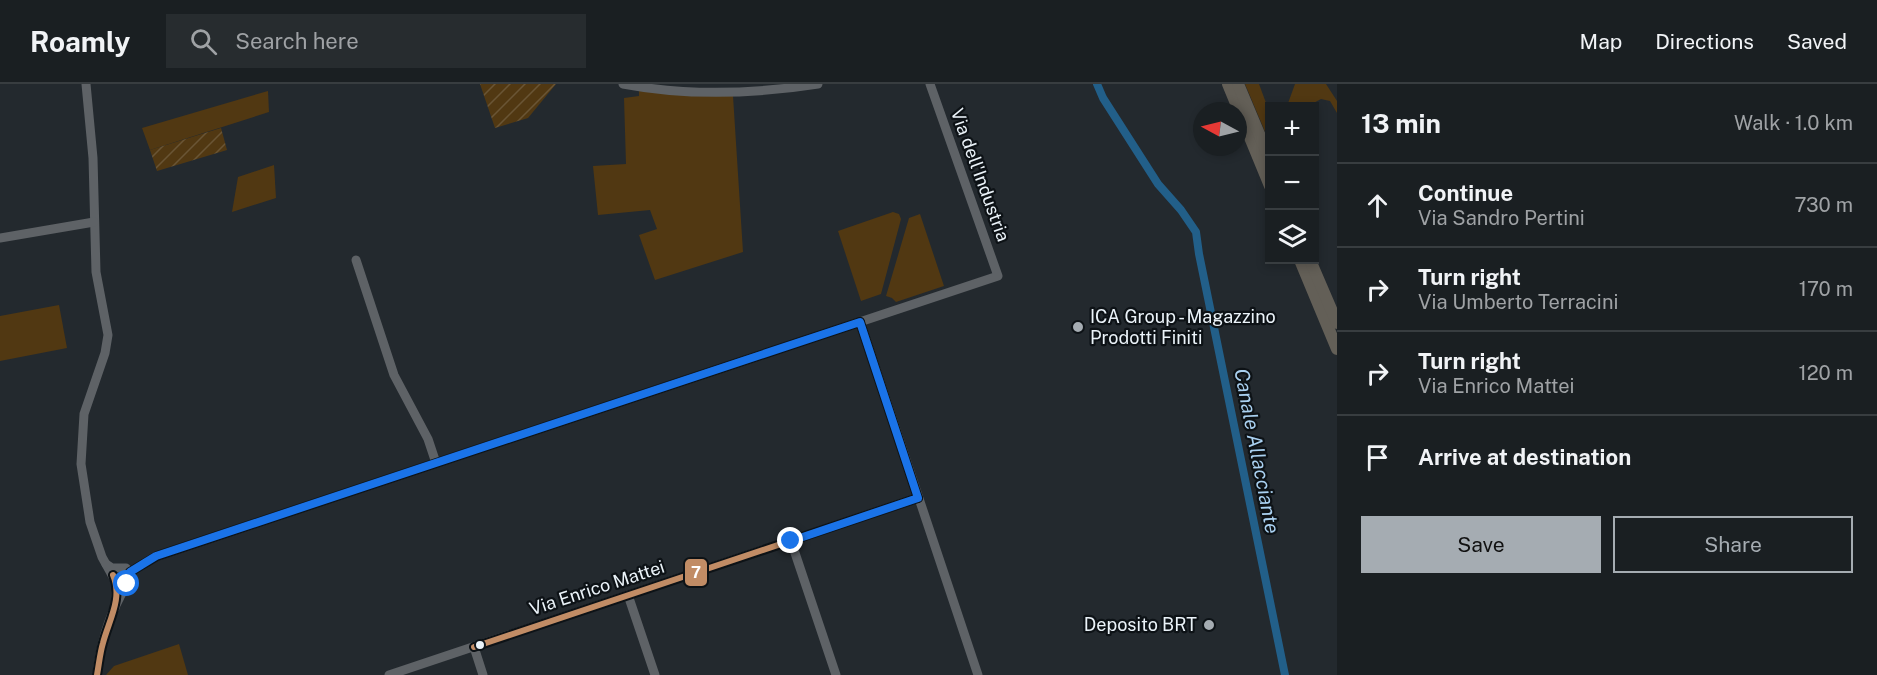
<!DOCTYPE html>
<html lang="en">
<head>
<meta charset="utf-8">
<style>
  body { margin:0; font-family:"Public Sans",sans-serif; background:#272c2f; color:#f1f3f6 }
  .controls { position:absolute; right:18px; top:18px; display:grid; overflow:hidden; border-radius:0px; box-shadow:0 3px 9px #0003 }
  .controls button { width:54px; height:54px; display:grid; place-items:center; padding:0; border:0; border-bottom:2px solid #383d40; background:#1a1f22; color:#f1f3f6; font:30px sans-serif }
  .compass { position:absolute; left:1193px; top:18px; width:54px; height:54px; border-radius:50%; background:#1a1f22; box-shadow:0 3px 9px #0003; rotate:277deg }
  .stop { position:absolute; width:18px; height:18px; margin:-14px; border:4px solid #1a73e8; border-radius:50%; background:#fff }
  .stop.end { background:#1a73e8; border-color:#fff; box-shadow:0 2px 6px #0008 }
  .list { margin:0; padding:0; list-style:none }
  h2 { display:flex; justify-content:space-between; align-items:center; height:78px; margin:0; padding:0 24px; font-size:26px }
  h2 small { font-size:20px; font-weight:400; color:#9fa2a5 }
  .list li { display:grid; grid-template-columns:39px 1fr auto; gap:18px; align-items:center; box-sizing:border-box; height:84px; padding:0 24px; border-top:2px solid #383d40 }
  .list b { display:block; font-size:22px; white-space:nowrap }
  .list p { margin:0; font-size:20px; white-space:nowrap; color:#9fa2a5 }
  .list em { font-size:20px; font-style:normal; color:#9fa2a5 }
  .actions { display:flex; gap:12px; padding:18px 24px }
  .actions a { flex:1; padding:14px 0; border:2px solid #a5acb2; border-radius:0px; text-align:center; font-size:21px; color:#a5acb2 }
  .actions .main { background:#a5acb2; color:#111 }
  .icon { flex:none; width:33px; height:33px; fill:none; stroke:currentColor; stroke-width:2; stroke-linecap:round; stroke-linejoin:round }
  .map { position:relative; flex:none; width:1337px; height:591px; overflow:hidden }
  header { display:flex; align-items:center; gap:36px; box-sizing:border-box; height:84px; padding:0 30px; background:#1a1f22; border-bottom:2px solid #383d40 }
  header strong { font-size:28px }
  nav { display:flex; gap:33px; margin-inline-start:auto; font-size:21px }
  .search { width:420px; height:54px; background:#272c2f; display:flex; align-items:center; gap:15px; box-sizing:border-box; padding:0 21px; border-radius:0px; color:#9fa2a5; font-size:22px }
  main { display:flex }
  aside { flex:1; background:#1a1f22 }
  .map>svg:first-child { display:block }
  .grass { fill:#513812 }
  .garden { fill:url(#garden-furrows) }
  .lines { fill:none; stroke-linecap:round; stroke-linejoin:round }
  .canal { stroke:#225f89; stroke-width:8 }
  .minor { stroke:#5e6266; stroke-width:9 }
  .highway { stroke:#635f57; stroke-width:12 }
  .bus-1-casing { stroke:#0d1216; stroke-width:10 }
  .bus-1 { stroke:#c18c65; stroke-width:6 }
  .route { stroke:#1a73e8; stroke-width:8 }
  .poi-dot { fill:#a5acb2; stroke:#0d1216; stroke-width:2 }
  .bus-dot { fill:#ebf3f9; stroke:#0d1216; stroke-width:2 }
  .labels { text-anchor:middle; stroke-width:4.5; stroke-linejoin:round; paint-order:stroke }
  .street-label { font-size:18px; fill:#ebf3f9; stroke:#0d1216 }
  .poi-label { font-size:18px; fill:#ebf3f9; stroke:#0d1216; text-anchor:start }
  .water-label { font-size:20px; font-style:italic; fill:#aad1f1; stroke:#0d1216 }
  .line-badge { stroke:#0d1216; stroke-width:2 }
  .badge-label { font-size:16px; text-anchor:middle; font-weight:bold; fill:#fff }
</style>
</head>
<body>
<header>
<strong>Roamly</strong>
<div class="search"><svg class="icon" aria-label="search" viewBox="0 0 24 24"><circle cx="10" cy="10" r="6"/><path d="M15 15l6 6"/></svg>Search here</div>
<nav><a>Map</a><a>Directions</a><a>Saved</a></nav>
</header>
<main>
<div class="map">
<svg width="1337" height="591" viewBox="0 0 1337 591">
  <defs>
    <pattern id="garden-furrows" width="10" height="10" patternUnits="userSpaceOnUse" patternTransform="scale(1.5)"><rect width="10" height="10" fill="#513812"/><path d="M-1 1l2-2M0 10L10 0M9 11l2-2" fill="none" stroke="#6a5535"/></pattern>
  </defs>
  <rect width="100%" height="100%" fill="#23292e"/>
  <!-- grass -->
  <g class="grass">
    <polygon points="1245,0 1259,0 1269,27 1269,47 1266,50"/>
    <polygon points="1295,0 1326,0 1337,17 1337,29 1330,17 1321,15 1308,22 1287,22"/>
    <polygon points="268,7 269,28 150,66 142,44"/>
    <polygon points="639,7 733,12 743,168 655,196 639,151 657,145 650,126 598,131 593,82 626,80 624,14 639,12"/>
    <polygon points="274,81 276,114 232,128 238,93"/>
    <polygon points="893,128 899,130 901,135 881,210 861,217 838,147"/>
    <polygon points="920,130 944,202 896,218 892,214 886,212 909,134"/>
    <polygon points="59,221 67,264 0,277 0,232"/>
    <polygon points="179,560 188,591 106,591 114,582"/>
  </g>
  <!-- garden -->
  <g class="garden">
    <polygon points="480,0 556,0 528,34 495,44"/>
    <polygon points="221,44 227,66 157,87 150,66"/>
  </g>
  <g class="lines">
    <!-- canal -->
    <polyline class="canal" points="1097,0 1103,14 1158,100 1181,126 1196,148 1199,170 1285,591"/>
    <!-- minor -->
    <g class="minor">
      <polyline points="86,0 93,74 96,188 108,251 105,269 84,330 81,380 90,438 102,473 117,500 115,524"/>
      <path d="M623,0C686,12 754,10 818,0"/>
      <polyline points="0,154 94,138"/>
      <polyline points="356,176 394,291 428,355 436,379"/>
      <polyline points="860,238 978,591"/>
      <polyline points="791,457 836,591"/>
      <polyline points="106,480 112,484 126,484 130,488"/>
      <polyline points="130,488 157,472 998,192 930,0"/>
      <polyline points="628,511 655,591"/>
      <polyline points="474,563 483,591"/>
      <path d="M97,591C100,564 107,537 120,513C124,504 132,498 130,488"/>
      <polyline points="389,591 918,414"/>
    </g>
    <!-- highway -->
    <g class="highway">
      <polyline points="1228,0 1270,102"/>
      <polyline points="1238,0 1270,76"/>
      <polyline points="1300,176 1337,265"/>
      <polyline points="1310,176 1337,239"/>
    </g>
    <!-- bus-1 casing -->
    <g class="bus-1-casing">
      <g id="bus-1">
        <polyline points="860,238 918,414"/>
        <polyline points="130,488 157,472 860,238"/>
        <polyline points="474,563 918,414"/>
        <path d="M97,591C99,580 100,569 103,559C109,536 123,514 113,491"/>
      </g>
    </g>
    <!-- bus-1 -->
    <use href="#bus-1" class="bus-1"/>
  </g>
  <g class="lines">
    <!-- route -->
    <polyline class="route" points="127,500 131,493 130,488 156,472 860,238 918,414 791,457"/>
  </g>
  <!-- markers -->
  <g class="poi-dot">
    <circle cx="1078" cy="243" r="6"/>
    <circle cx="1209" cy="541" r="6"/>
  </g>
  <circle class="bus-dot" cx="480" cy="561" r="5"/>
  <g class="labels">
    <!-- street labels -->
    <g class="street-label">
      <text transform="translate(980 91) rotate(70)" y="6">Via dell'Industria</text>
      <text transform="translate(597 504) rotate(-18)" y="6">Via Enrico Mattei</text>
    </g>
    <!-- poi labels -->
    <g class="poi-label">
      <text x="1090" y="239">ICA Group - Magazzino<tspan x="1090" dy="21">Prodotti Finiti</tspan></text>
      <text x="1197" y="547" text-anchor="end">Deposito BRT</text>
    </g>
    <!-- water labels -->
    <g class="water-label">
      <text transform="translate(1257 367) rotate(79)" y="7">Canale Allacciante</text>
    </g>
  </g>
  <rect class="line-badge" x="684" y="474" width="24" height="29" rx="6" fill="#c18c65"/>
  <g class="badge-label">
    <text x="696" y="494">7</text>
  </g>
</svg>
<div class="controls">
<button>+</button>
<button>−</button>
<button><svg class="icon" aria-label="layers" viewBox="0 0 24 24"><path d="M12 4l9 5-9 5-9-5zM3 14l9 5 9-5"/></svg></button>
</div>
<svg class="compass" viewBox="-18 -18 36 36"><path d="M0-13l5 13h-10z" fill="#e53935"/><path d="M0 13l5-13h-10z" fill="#9fa2a5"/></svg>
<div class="stop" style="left:127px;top:500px"></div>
<div class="stop end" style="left:791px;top:457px"></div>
</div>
<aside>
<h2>13 min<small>Walk · 1.0 km</small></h2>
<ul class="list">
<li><svg class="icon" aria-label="ahead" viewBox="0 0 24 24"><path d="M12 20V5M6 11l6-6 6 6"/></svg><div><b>Continue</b><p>Via Sandro Pertini</p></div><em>730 m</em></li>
<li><svg class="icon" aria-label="right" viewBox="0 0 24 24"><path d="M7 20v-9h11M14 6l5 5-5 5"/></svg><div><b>Turn right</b><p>Via Umberto Terracini</p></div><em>170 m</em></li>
<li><svg class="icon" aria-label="right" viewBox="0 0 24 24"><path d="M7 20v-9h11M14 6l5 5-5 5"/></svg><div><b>Turn right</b><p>Via Enrico Mattei</p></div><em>120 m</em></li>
<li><svg class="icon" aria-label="arrive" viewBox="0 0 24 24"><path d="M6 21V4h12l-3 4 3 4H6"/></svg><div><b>Arrive at destination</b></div></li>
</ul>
<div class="actions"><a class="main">Save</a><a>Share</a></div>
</aside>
</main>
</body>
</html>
